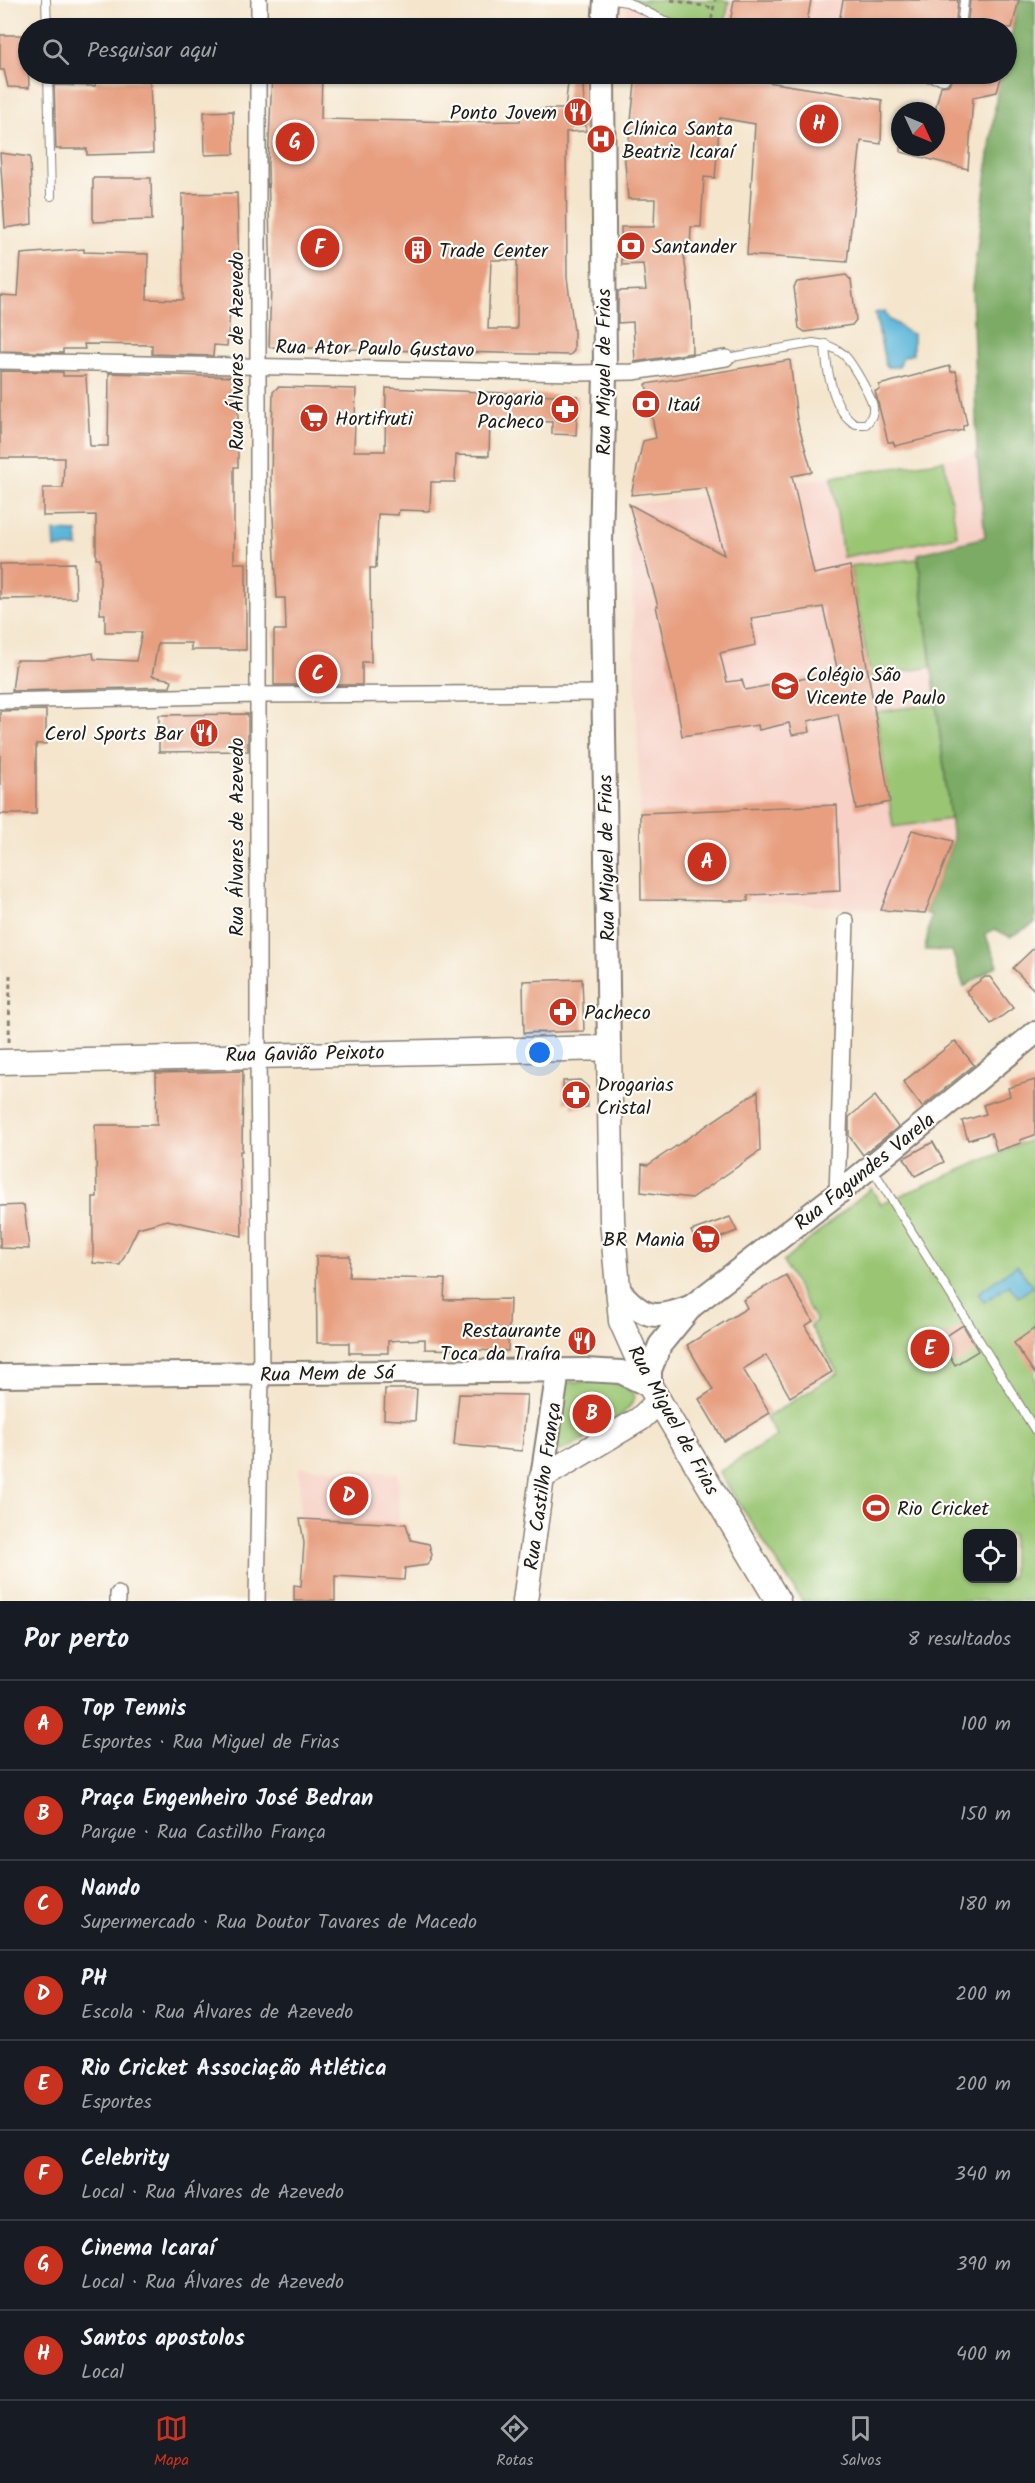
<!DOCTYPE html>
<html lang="pt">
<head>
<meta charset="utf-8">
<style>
  body { margin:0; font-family:Kalam,sans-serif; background:#20242c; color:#f1f3f6 }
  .controls { position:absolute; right:18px; bottom:18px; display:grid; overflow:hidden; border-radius:12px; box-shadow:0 2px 4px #0004 }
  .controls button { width:54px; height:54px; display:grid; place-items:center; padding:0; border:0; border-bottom:2px solid #363941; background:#171b24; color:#f1f3f6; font:30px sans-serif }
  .compass { position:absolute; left:891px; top:102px; width:54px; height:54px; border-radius:50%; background:#171b24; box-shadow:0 2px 4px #0004; rotate:134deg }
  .you { position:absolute; left:540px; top:1053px; width:21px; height:21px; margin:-15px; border:4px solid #fff; border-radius:50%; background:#1a73e8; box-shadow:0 0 0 9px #1a73e833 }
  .badge { display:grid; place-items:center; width:39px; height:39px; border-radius:50%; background:#c8321e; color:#fff; font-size:20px; font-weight:700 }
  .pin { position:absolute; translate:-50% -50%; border:3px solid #fff; box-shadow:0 2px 6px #0006 }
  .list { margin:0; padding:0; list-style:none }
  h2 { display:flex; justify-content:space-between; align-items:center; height:78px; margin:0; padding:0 24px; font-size:26px }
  h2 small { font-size:20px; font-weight:400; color:#9ea1a6 }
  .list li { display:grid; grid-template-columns:39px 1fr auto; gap:18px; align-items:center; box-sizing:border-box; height:90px; padding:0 24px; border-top:2px solid #363941 }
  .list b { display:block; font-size:22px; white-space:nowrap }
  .list p { margin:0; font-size:20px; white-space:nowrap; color:#9ea1a6 }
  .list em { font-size:20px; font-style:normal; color:#9ea1a6 }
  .icon { flex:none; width:33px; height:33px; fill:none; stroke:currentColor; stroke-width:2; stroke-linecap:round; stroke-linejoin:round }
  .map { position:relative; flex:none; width:1035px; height:1601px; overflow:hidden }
  .search { position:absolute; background:#171b24; box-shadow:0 2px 4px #0004; left:18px; right:18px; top:18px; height:66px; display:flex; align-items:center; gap:15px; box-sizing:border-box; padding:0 21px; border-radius:33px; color:#9ea1a6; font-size:22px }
  .sheet { height:798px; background:#171b24 }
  nav { display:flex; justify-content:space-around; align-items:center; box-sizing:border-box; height:84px; border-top:2px solid #363941; background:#171b24; font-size:16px; color:#9ea1a6 }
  nav a { display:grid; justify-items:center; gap:3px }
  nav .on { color:#c8321e }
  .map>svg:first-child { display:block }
  .built { fill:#f7d1c6 }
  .green { fill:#9ac673; stroke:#5b7148; stroke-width:1.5; fill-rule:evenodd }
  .forest { fill:#7bab65; stroke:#4c6440; stroke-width:1.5 }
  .water { fill:#5cb6d9; stroke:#3c697a; stroke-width:1.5 }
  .building { fill:#e79f80; fill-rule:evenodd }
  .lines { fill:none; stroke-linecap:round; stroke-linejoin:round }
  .lane-casing { stroke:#888074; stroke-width:10 }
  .street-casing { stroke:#888074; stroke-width:18 }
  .secondary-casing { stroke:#888074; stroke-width:26 }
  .primary-casing { stroke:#888074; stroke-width:27 }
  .path { stroke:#888074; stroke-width:3; stroke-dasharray:4.5 4.5; stroke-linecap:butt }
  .lane { stroke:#fff; stroke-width:8 }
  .street { stroke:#fff; stroke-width:15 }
  .secondary { stroke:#fff; stroke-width:22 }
  .primary { stroke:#fff; stroke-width:24 }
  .labels { text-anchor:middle; stroke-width:4.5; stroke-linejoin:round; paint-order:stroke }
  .poi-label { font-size:20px; fill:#1c1c1c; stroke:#fdfcf7; text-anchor:start }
  .street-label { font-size:20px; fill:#1c1c1c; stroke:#fdfcf7 }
</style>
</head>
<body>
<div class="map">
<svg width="1035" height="1601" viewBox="0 0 1035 1601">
  <rect width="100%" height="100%" fill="#fdfcf7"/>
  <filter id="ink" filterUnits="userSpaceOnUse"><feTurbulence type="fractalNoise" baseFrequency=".0167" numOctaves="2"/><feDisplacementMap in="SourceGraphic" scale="12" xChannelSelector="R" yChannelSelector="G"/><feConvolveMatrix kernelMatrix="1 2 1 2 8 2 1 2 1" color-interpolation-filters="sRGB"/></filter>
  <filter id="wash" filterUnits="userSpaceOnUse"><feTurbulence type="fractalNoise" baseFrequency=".008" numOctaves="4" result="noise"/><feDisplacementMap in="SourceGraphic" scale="24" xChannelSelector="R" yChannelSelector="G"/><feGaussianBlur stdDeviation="1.35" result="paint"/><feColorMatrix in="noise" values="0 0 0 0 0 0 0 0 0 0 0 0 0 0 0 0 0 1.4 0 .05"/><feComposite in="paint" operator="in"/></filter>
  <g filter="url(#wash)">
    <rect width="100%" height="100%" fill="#f4e5cc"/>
    <!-- built -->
    <g class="built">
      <polygon points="627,0 1019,0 1007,54 1006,28 626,28"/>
      <polygon points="866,74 1002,74 997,92 973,97 959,86 936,83 935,85"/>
      <polygon points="977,454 985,537 918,554 953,841 925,913 748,901 750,807 640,813 629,504 716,495"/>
      <polygon points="299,1467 398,1473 399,1524 300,1519"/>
    </g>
    <!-- green -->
    <g class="green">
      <polygon points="627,0 723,0 729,1 724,28 679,28"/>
      <polygon points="944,460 957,536 843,557 832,477"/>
      <polygon points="918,559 931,667 871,677 850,566"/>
      <polygon points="936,704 950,819 893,827 876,712"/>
      <path d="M1035,1138V1601H802L719,1472L777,1436L766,1418L838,1373L810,1326L816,1321L783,1262L871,1188L881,1204ZM968,1534H1012V1578H968Z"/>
      <path d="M569,1382C591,1381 623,1375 635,1397C630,1415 577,1447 559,1451L556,1447L566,1385Z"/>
    </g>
    <!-- forest -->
    <polygon class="forest" points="1019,0 1035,0 1035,923 1010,937 995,929 985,934 998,965 964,987 952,951 925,950 931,915 925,913 953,841 918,554 985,537 977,454 972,288 997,92 1002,74 1006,74 1007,54"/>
    <!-- water -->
    <g class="water">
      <path d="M885,311L889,320C899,323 903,332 913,334V354L903,357L899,367H886L875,313Z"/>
      <polygon points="54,531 77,532 78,547 55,548"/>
      <polygon points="1017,1265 1033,1287 1018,1297 1009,1285 984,1302 978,1293"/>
    </g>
    <g id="blocks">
      <!-- building -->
      <g class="building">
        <polygon points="734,0 811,0 806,28 760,28 730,23"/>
        <polygon points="843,0 958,0 955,28 838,28"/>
        <polygon points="970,0 1019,0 1012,28 967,28"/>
        <polygon points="0,35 27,35 29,88 8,87 4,70 0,70"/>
        <path d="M272,74H322L321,119L462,122L520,121L521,109H565L569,74H582L586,131L566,132L567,277L574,331V351L570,355L269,347L271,286L268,165ZM491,260H517V329H488Z"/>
        <polygon points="636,74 716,74 882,100 881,144 861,141 847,262 747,255 755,124 720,118 715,178 704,177 701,227 691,227 690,250 683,249 691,307 692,353 635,362 633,322 618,323 618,291 646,290 643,264 622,265 621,227 654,227 655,199 628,199 624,150 628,149"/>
        <polygon points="958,74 1002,74 997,92 973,97 968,169 901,152 901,147 936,147 936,106 941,86 948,85"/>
        <polygon points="96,81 150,81 153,153 87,155 87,149 56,149 54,85 95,86"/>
        <polygon points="233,111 234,154 205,155 204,112"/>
        <polygon points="0,153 30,157 32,224 5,228"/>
        <polygon points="93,178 151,178 152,220 93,222"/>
        <polygon points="237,193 240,311 230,312 227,346 214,345 213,356 152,354 152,345 84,344 85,349 63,349 63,353 0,351 0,295 18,296 21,254 84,249 84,252 148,254 147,299 183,300 182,194"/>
        <polygon points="846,275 851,280 856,320 852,325 805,332 799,328 794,287 797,282"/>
        <path d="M790,360L797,420L812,472L792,476L814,574L850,566L890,802L856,809L838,714L808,721L810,732L792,735L789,723L759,730L758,725L682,736L676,697L656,606H658L629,504L724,555L706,488L631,495L643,441L656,438L646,384ZM823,607L838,672L745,690L742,680L727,682L720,653L756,645L751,618Z"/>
        <polygon points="950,366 951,372 956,371 967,424 963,426 963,430 895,446 893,442 888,442 875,391 880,390 879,385"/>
        <polygon points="0,371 63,372 63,376 86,376 90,446 108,446 109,373 238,377 238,467 234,467 234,563 246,563 246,650 191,650 191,643 158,643 152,676 172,680 170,687 12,691 16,660 44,660 93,653 94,659 136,661 142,632 105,632 105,614 100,614 100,559 96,559 96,515 43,516 43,488 63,488 64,458 0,458"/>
        <polygon points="278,387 356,389 354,451 385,451 386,388 578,396 576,435 552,434 552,422 490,419 489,456 456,455 455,482 431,482 430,511 399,510 398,515 378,514 376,568 370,568 371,662 362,662 362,685 274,685 274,630 286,630 285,598 277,598 271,477 273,392"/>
        <polygon points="75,563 76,598 0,599 0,564"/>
        <polygon points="46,710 46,744 36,744 36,814 0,814 0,711"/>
        <polygon points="248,714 248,751 159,752 159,715"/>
        <polygon points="837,805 840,891 748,895 748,901 641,900 640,813"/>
        <polygon points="912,830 953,841 925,913 881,910"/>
        <polygon points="1035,947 1035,991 1013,968"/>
        <polygon points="985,977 990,977 1013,1008 991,1024 966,991"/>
        <polygon points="582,979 584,1031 524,1033 523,981"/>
        <polygon points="955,1041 974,1065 922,1107 903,1082"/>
        <polygon points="243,1071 242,1151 240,1151 242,1236 167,1220 138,1228 120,1265 93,1263 93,1197 97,1197 95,1125 157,1125 156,1073"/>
        <polygon points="580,1080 588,1087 588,1107 572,1108 571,1102 564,1103 563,1081"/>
        <polygon points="1035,1080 1035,1135 1020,1140 1021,1143 997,1151 991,1133 968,1140 962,1121 986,1114 983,1105 1010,1096 1008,1088"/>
        <polygon points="758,1091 760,1151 692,1198 641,1192 642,1164 648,1165"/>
        <polygon points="875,1096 898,1127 863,1155 849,1136 849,1117"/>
        <polygon points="933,1142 944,1162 915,1176 904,1158"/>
        <polygon points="24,1205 29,1249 0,1248 0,1206"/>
        <polygon points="730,1217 737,1231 698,1246 691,1231"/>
        <polygon points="316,1256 350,1256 349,1277 445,1279 444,1300 510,1299 508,1351 425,1349 425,1339 388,1341 388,1353 349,1353 349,1343 317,1343"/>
        <polygon points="786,1275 813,1321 805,1326 832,1372 790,1397 766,1355 743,1369 770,1413 724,1441 699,1399 713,1390 687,1345 747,1308 743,1300"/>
        <polygon points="963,1325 978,1351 955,1365 940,1340"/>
        <polygon points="1035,1328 1035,1374 1014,1343"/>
        <polygon points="385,1389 417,1389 415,1421 384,1419"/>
        <polygon points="459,1394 527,1395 522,1451 454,1445"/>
        <polygon points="300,1519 406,1524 411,1540 429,1544 432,1555 427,1565 405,1568 404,1580 335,1576 335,1601 294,1601 294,1585 301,1586 304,1543"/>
      </g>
    </g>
  </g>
  <g filter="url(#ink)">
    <use href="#blocks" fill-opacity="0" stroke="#888074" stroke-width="1.5"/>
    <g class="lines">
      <!-- lane casing -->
      <g class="lane-casing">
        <g id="lane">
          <polyline points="46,0 47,28"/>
          <polyline points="613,0 627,2 679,28"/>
          <polyline points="961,28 964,0"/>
          <polyline points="48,74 51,196"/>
          <polyline points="908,74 944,80 952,74"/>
          <path d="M726,358L813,343C824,344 834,346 843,354C851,361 872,397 873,407C874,414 871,419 866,424H856C833,413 826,367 825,344"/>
          <polyline points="872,1168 1035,1430"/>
        </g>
      </g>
      <!-- street casing -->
      <g class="street-casing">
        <g id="street">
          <polyline points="259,28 259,0"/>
          <polyline points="0,361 578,373 633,372 726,358"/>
          <polyline points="0,701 257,695 603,693"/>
          <polyline points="837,1194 846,921"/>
          <polyline points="118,1601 118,1594"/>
          <polyline points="257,1601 261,1374 258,1054 258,74"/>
        </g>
      </g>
      <!-- secondary casing -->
      <g class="secondary-casing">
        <g id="secondary">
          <polyline points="603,28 605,0"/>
          <polyline points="603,74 605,373 601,543 609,1048"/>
          <path d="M617,1288C643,1318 653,1321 690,1307"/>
          <polyline points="0,1376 585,1370 621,1372 650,1386"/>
          <polyline points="650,1386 650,1370 660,1345 692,1306 837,1194 1035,1033"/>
          <polyline points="542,1477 558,1371"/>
        </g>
      </g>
      <!-- primary casing -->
      <g class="primary-casing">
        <g id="primary">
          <polyline points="0,1062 609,1048 612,1220 621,1321 650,1386 778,1601"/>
          <polyline points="525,1601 542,1477 640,1419 659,1401"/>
        </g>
      </g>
      <!-- path -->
      <g class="path">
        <polyline points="671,0 714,8"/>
        <polyline points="710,28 715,0"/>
        <polyline points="9,1042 10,975"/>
      </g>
      <!-- lane -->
      <use href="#lane" class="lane"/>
      <!-- street -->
      <use href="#street" class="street"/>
      <!-- secondary -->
      <use href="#secondary" class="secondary"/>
      <!-- primary -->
      <use href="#primary" class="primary"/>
    </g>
  </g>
  <!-- icons -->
  <defs>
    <g id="restaurant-disc" transform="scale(1.5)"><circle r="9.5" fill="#c8321e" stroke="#fdfcf7"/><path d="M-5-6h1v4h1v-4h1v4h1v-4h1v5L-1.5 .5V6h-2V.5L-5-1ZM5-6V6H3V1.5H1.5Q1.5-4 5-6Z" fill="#fff"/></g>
    <g id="hospital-disc" transform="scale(1.5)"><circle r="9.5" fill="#c8321e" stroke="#fdfcf7"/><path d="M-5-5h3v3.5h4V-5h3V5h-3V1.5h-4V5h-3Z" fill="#fff"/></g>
    <g id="bank-disc" transform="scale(1.5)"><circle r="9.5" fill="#c8321e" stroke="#fdfcf7"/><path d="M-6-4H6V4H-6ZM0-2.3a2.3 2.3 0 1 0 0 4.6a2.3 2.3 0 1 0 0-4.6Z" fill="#fff"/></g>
    <g id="building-disc" transform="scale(1.5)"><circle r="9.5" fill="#c8321e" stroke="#fdfcf7"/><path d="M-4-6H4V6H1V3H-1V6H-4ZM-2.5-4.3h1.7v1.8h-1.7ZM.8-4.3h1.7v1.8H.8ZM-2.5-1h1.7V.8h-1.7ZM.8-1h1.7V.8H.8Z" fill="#fff"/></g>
    <g id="pharmacy-disc" transform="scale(1.5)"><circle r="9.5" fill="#c8321e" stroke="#fdfcf7"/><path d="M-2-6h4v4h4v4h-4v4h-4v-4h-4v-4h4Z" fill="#fff"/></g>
    <g id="supermarket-disc" transform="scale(1.5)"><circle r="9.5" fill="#c8321e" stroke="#fdfcf7"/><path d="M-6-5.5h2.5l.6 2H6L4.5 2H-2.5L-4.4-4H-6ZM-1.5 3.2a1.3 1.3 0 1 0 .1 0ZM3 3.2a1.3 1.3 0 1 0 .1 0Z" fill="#fff"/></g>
    <g id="school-disc" transform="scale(1.5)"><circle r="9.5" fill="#c8321e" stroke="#fdfcf7"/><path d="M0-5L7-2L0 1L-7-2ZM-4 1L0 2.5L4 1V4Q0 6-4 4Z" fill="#fff"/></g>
    <g id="stadium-disc" transform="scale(1.5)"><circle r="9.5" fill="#c8321e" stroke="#fdfcf7"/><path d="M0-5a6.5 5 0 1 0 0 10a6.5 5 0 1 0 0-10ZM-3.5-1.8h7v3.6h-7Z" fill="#fff"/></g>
  </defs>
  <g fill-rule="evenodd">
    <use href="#restaurant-disc" x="578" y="112"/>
    <use href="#hospital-disc" x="601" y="139"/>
    <use href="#bank-disc" x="631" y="246"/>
    <use href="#building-disc" x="418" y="250"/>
    <use href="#bank-disc" x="646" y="404"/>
    <use href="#pharmacy-disc" x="565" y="409"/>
    <use href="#supermarket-disc" x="314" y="418"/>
    <use href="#school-disc" x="785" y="686"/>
    <use href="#restaurant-disc" x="204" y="733"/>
    <use href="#pharmacy-disc" x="563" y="1012"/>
    <use href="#pharmacy-disc" x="576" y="1095"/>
    <use href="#supermarket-disc" x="706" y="1239"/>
    <use href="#restaurant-disc" x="582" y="1341"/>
    <use href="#stadium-disc" x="876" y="1508"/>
  </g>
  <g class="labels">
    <!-- poi labels -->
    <g class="poi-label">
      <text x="557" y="119" text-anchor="end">Ponto Jovem</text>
      <text x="622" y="135">Clínica Santa<tspan x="622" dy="23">Beatriz Icaraí</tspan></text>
      <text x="652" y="253">Santander</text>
      <text x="439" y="257">Trade Center</text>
      <text x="544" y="405" text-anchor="end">Drogaria<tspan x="544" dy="23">Pacheco</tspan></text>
      <text x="667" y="411">Itaú</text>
      <text x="335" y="425">Hortifruti</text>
      <text x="806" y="681">Colégio São<tspan x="806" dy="23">Vicente de Paulo</tspan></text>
      <text x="183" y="740" text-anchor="end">Cerol Sports Bar</text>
      <text x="584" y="1019">Pacheco</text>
      <text x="597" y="1091">Drogarias<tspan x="597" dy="23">Cristal</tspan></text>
      <text x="685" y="1246" text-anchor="end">BR Mania</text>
      <text x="561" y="1337" text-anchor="end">Restaurante<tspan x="561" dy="23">Toca da Traíra</tspan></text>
      <text x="897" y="1515">Rio Cricket</text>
    </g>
    <!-- street labels -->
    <g class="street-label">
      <text transform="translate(375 348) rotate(1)" y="7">Rua Ator Paulo Gustavo</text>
      <text transform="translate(236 351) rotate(-90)" y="7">Rua Álvares de Azevedo</text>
      <text transform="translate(603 372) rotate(-90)" y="7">Rua Miguel de Frias</text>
      <text transform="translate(236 837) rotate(-90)" y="7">Rua Álvares de Azevedo</text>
      <text transform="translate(606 858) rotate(-91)" y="7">Rua Miguel de Frias</text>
      <text transform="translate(305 1053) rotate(-1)" y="7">Rua Gavião Peixoto</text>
      <text transform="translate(864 1171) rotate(-39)" y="7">Rua Fagundes Varela</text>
      <text transform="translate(327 1373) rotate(-1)" y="7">Rua Mem de Sá</text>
      <text transform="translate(674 1420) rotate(61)" y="7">Rua Miguel de Frias</text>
      <text transform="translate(542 1486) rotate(-82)" y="7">Rua Castilho França</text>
    </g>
  </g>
</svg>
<div class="controls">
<button><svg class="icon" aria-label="locate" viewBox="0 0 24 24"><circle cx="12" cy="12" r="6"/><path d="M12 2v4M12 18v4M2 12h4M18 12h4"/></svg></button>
</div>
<svg class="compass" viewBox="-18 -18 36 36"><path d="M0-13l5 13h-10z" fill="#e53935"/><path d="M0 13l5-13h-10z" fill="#9ea1a6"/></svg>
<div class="you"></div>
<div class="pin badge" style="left:707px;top:862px">A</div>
<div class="pin badge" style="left:592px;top:1414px">B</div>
<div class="pin badge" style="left:318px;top:674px">C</div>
<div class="pin badge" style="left:349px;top:1496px">D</div>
<div class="pin badge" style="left:930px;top:1349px">E</div>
<div class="pin badge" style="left:320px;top:248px">F</div>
<div class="pin badge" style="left:295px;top:142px">G</div>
<div class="pin badge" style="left:819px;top:124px">H</div>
<div class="search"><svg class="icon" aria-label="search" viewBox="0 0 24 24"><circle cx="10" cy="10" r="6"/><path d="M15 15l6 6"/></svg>Pesquisar aqui</div>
</div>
<section class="sheet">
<h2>Por perto<small>8 resultados</small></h2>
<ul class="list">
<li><span class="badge">A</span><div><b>Top Tennis</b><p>Esportes · Rua Miguel de Frias</p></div><em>100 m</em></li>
<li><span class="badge">B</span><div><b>Praça Engenheiro José Bedran</b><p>Parque · Rua Castilho França</p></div><em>150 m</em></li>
<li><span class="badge">C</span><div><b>Nando</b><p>Supermercado · Rua Doutor Tavares de Macedo</p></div><em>180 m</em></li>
<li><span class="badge">D</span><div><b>PH</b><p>Escola · Rua Álvares de Azevedo</p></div><em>200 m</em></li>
<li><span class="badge">E</span><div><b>Rio Cricket Associação Atlética</b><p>Esportes</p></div><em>200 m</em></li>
<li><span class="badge">F</span><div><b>Celebrity</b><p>Local · Rua Álvares de Azevedo</p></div><em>340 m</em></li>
<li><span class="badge">G</span><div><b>Cinema Icaraí</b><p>Local · Rua Álvares de Azevedo</p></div><em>390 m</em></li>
<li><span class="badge">H</span><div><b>Santos apostolos</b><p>Local</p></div><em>400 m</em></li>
</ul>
</section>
<nav>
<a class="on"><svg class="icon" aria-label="map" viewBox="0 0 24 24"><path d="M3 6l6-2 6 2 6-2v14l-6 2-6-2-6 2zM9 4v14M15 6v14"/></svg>Mapa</a>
<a><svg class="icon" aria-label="directions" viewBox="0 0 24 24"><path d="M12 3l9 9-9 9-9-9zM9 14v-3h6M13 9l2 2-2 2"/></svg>Rotas</a>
<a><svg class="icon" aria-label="saved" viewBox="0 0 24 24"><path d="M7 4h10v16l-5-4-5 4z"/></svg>Salvos</a>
</nav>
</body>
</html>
